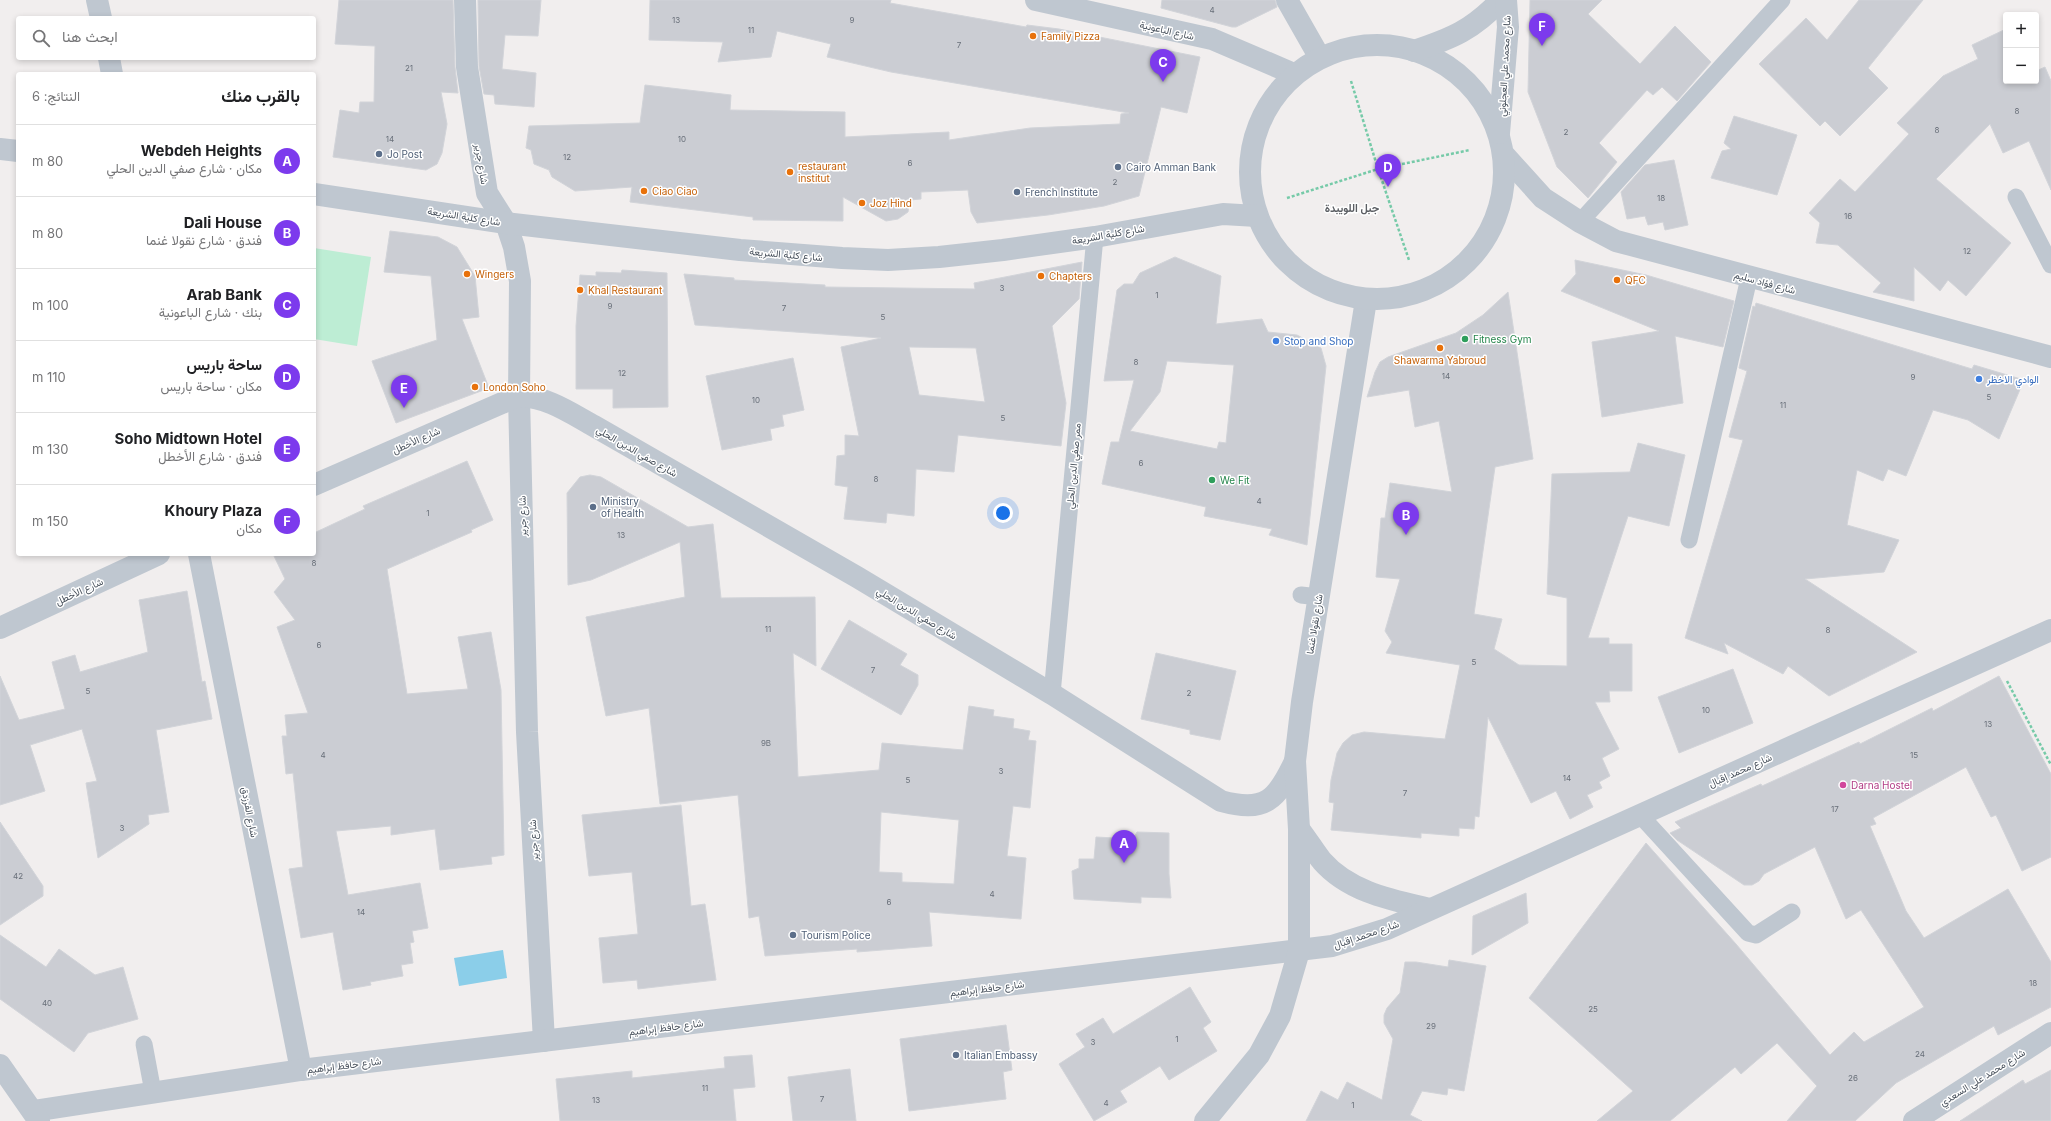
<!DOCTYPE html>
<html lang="ar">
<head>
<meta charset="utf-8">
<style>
  body { margin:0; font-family:Inter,Vazirmatn,sans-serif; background:#f6f6f6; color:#202124; direction:rtl }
  .controls { position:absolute; right:12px; top:12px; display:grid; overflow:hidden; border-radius:4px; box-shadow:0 2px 6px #0003 }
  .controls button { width:36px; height:36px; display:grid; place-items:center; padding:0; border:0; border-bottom:1px solid #e0e0e0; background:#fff; color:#202124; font:20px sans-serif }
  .you { position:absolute; left:1003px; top:513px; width:14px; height:14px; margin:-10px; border:3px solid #fff; border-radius:50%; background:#1a73e8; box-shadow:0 0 0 6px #1a73e833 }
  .badge { display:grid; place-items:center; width:26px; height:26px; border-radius:50%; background:#7c3aed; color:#fff; font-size:13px; font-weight:700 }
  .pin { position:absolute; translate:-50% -33px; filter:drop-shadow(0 1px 2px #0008) }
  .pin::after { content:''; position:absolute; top:21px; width:14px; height:12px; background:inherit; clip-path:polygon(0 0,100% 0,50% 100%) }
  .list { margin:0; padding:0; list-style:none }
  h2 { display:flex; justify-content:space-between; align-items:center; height:52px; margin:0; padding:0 16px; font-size:17px }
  h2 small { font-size:13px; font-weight:400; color:#757577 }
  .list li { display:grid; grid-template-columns:26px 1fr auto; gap:12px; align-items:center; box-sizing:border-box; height:72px; padding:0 16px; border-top:1px solid #e0e0e0 }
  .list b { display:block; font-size:15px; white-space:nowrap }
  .list p { margin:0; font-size:13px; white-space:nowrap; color:#757577 }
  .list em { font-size:13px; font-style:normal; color:#757577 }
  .icon { flex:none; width:22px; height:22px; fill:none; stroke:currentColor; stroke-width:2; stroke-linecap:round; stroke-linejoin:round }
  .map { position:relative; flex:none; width:2051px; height:1121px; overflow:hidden; direction:ltr }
  .search { position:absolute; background:#fff; box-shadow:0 2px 6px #0003; left:16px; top:16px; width:300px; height:44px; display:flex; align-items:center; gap:10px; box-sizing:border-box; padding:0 14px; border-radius:4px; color:#757577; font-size:15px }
  .panel { position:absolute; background:#fff; box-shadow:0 2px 6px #0003; left:16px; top:72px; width:300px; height:484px; border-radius:4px; direction:rtl }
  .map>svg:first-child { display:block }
  .green { fill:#bdedd4 }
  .water { fill:#8bcee9 }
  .building { fill:#cbcdd3; stroke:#d2d4d9; fill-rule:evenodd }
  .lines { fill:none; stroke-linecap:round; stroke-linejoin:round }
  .path { stroke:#76caa8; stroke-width:2.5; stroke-dasharray:3 2; stroke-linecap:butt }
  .service { stroke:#bfc7d0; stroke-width:17 }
  .minor { stroke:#bfc7d0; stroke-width:22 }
  .tertiary { stroke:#bfc7d0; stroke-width:22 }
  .food-dot { fill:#e8710a; stroke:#fff; stroke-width:1.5 }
  .service-dot { fill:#5c6f8a; stroke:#fff; stroke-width:1.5 }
  .leisure-dot { fill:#2e9e5b; stroke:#fff; stroke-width:1.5 }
  .shop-dot { fill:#3f7fe0; stroke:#fff; stroke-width:1.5 }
  .hotel-dot { fill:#d1479c; stroke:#fff; stroke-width:1.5 }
  .labels { text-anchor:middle; stroke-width:3; stroke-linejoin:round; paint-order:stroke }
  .number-label { font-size:8px; fill:#686f79 }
  .street-label { font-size:10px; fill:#47505b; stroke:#fff }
  .food-label { font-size:10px; fill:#c56008; stroke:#fff; text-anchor:start }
  .service-label { font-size:10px; fill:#4e5e75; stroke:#fff; text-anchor:start }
  .leisure-label { font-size:10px; fill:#27864d; stroke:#fff; text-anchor:start }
  .shop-label { font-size:10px; fill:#366cbe; stroke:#fff; text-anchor:start }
  .hotel-label { font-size:10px; fill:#b23c85; stroke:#fff; text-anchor:start }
  .neighbourhood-label { font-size:11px; font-weight:bold; fill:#5b5e63; stroke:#fff }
</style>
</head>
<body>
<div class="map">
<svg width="2051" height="1121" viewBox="0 0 2051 1121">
  <rect width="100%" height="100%" fill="#f1eeee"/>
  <!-- green -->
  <polygon class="green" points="314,248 371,257 357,346 314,339"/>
  <!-- water -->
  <polygon class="water" points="503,950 507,978 459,986 454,958"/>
  <!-- building -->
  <g class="building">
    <polygon points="339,0 453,0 455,67 458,93 441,92 447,124 442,153 437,164 426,170 333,157 340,110 359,113 360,102 374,102 375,46 335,44"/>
    <polygon points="478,0 541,0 538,36 505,35 502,69 536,73 534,107 495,104 494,95 484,94 479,66"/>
    <polygon points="650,0 891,0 890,3 1026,27 1027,25 1059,29 1200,57 1187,113 1161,107 1139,196 1104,206 1048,215 977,223 971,212 968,190 921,192 921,199 910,200 908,212 898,219 886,221 843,197 843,221 753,220 753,217 630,202 632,187 575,191 552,177 549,170 534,164 531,150 526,148 529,126 640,123 645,85 731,95 730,110 845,112 845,137 949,132 949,140 1030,128 1120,124 1121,114 1129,113 891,72 827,57 831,44 777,31 771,57 718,62 723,42 649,40"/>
    <polygon points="1162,0 1275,0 1277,7 1236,27 1232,27 1161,8"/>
    <polygon points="1530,0 1602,0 1588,14 1640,64 1675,26 1711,62 1677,101 1662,87 1653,95 1647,90 1599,143 1617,162 1588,198 1557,167 1528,92"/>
    <polygon points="1859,0 1923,0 1868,68 1888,88 1840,136 1825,121 1820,126 1759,64 1806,18 1827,40"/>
    <polygon points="2006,29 2006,84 2014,81 2036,81 2036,71 2045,67 2051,81 2051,190 2029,141 2003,153 1990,124 1936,179 2011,243 1966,296 1948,280 1940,291 1914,267 1914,301 1873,292 1881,283 1838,245 1816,243 1820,223 1809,213 1840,179 1855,192 1909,134 1897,123 1943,76 1978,59 1972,45"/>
    <polygon points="1734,116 1797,135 1777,195 1711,178 1722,151 1731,149 1724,143"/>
    <polygon points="1674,160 1688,225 1665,230 1663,222 1648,225 1645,216 1627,219 1621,192 1645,165"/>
    <polygon points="390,231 438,237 457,247 475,276 479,317 462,319 489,388 396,423 372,361 437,340 431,276 384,272"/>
    <path d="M1175,257L1221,276L1216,324L1262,319L1268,332L1297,335L1321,348L1326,366L1307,545L1269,535L1272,529L1204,516L1206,507L1102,484L1111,442H1119L1134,380L1104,381L1117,290L1124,284H1133L1140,273ZM1167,361L1234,365L1226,443L1219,442L1217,449L1130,431L1160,392Z"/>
    <polygon points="1575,260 1646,275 1734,301 1723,347 1675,336 1683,403 1602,417 1592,342 1659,331 1561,291 1576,274"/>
    <path d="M1082,262L1079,299L1052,326L1066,403L1061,446L958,435L954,472L916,469L914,516L887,513L886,523L844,519L848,487L835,485L837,456L845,455V435L859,436L841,347L881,338L695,325L684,274L734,278V280L825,285V287L975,289L974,283ZM909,347L976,348L985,402L919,395Z"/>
    <polygon points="622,270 667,273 668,407 613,408 613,389 576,389 576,326 580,275 596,276 596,272 621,273"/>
    <polygon points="1508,292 1533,459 1495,467 1474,614 1502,619 1494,649 1519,665 1567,666 1567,598 1547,594 1552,474 1630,472 1638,443 1685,455 1669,526 1628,516 1588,638 1609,638 1609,644 1632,644 1632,691 1609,691 1610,702 1595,702 1619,749 1602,758 1610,776 1599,782 1602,788 1587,795 1593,807 1570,819 1556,791 1531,803 1488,717 1479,817 1475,816 1474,829 1459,828 1459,836 1421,833 1421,838 1331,830 1334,803 1329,802 1331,780 1337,753 1343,743 1352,735 1364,732 1445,739 1460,665 1386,653 1392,642 1385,631 1400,579 1376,577 1381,518 1385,518 1390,483 1452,492 1439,421 1415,427 1409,390 1367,397 1375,372 1380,362 1388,357 1456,333 1483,315"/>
    <polygon points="1756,303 1972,369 1974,365 2024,380 1999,439 1968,420 1933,410 1906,476 1888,469 1883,481 1857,470 1847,525 1899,540 1884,572 1805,579 1917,652 1829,696 1788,666 1783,674 1724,643 1728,654 1685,638 1743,440 1729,437 1747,371 1739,368 1753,306 1755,307"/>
    <polygon points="793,358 804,410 782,415 784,426 770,429 772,440 722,450 706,376"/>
    <polygon points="467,461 493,520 471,530 472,532 387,569 407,694 468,689 458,637 491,632 501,690 504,855 491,857 492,864 440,870 435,829 391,835 391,826 336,831 348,895 420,883 428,928 412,931 414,942 410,943 413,963 401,965 403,976 370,982 371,985 343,990 333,932 301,938 289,869 303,867 293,773 286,774 282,736 287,736 285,715 308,713 277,627 295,620 274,592 285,579 273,554 314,554 314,533 365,509 363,506"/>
    <path d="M590,475L601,477L688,527L713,524L721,598L815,597L816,666L793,653L798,777L879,770L882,743L963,750L969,706L994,710L993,716L1014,719L1013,728L1030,731L1028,740L1036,741L1030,808L1013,806L1007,856L1026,858L1021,919L929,912L932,946L857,952V949L765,956L759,916L749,918L738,795L660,804L649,708L606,716L586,617L685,597L680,542L591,580L568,585L567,493L580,477ZM881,812L959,820L954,884L902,882V873L879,872Z"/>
    <polygon points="187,591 202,682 205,681 212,719 156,730 169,812 148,815 149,824 98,858 86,783 97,781 82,729 30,745 45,791 0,805 0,676 19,720 65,709 52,662 75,655 80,672 148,652 139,600"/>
    <polygon points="849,620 907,654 900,665 918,675 918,685 901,715 821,669"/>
    <polygon points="1156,653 1236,671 1220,740 1190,734 1190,730 1141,719"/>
    <polygon points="1733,669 1753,723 1679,753 1658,697"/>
    <polygon points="1999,676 2051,774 2051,857 2022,871 1996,815 1991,817 1966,767 1873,818 1876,824 1870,826 1906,911 1924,938 2008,889 2051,962 2051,1007 1998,1035 1994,1026 1896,1083 1855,1121 1787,1121 1817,1086 1777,1043 1741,1074 1735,1067 1670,1121 1597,1121 1633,1091 1529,998 1646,843 1736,944 1830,1055 1854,1032 1864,1042 1924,1007 1861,910 1846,919 1815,847 1764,874 1759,881 1752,885 1744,885 1677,840 1670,833 1681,828 1675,822 1761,784 1762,786 1859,742 1860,744 1932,708 1933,711"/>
    <polygon points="681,805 691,906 705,904 716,980 638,989 637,980 603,983 599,938 638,934 632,872 589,876 582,815"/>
    <polygon points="0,822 43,886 43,896 0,925"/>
    <polygon points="1137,832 1169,833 1169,874 1171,898 1141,897 1141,903 1074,899 1072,871 1079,868 1079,859 1094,859 1096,837 1133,839"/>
    <polygon points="1526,893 1528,923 1472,955 1473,916"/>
    <polygon points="0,935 46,967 59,949 95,975 123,967 138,1019 88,1033 74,1052 0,999"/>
    <polygon points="1449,960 1486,966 1464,1091 1448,1088 1447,1095 1422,1091 1410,1115 1422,1121 1306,1121 1321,1091 1338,1100 1347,1082 1382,1100 1393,1039 1384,1023 1384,1015 1387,1008 1400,993 1405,962 1416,962 1448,967"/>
    <polygon points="1190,987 1211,1022 1203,1028 1217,1051 1169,1080 1160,1066 1120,1091 1127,1102 1094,1121 1059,1064 1085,1047 1076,1034 1103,1018 1113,1034"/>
    <polygon points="1006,1025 1012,1070 1003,1072 1006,1099 909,1111 900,1039"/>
    <polygon points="752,1055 755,1087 733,1089 736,1121 560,1121 556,1079 632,1071 632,1078 725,1068 724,1057"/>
    <polygon points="850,1069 856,1121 793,1121 788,1077"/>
    <polygon points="2051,1070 2051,1121 1960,1121 2023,1080 2025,1084"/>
  </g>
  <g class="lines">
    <!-- path -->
    <g class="path">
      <polyline points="1351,81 1378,169 1409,260"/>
      <polyline points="1287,198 1378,169 1470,150"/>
      <polyline points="2007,681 2051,765"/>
    </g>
    <!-- service -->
    <g class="service">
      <polyline points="2016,197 2051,265"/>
      <polyline points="1580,222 1782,0"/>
      <polyline points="1689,540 1749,278"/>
      <polyline points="1301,595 1319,597"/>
      <polyline points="1052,694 1095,237"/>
      <polyline points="1640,815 1748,933 1756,935 1792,912"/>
      <polyline points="144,1044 153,1092"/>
    </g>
    <!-- minor -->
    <g class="minor">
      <polyline points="97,0 101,18"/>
      <polyline points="465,0 467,67 487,193 506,223 514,247 520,281 519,397 527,732 544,1041"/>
      <polyline points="1287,0 1320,58"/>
      <polyline points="109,58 112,74"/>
      <polyline points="1505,156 1543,198 1580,222 1616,241 2051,357"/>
      <path d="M314,485L502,403C507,401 514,397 519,397C545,395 572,414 594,426L857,577L1052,694L1221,801C1265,813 1277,800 1295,761"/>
      <polyline points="199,554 301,1070"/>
      <polyline points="0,628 159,554"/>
      <path d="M1299,829C1307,839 1314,851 1322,861C1349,892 1392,900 1430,909"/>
      <polyline points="33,1111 301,1070 1332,946 1387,929 2051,630"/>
      <polyline points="1205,1121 1259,1055 1280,1016 1299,951 1299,829 1295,761 1302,702 1366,300"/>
      <polyline points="1914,1121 2051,1033"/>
    </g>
    <!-- tertiary -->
    <g class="tertiary">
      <polyline points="1036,0 1212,39 1294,74"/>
      <circle cx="1377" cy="172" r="127"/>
      <path d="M1414,51C1453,38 1472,30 1501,0"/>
      <polyline points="1499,133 1508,27 1506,0"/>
      <polyline points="0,149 18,151"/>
      <polyline points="314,194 506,223 740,250 842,258 888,260 939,257 1003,250 1095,237 1223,214 1257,216"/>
      <polyline points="0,1065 39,1121"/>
    </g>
  </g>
  <!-- markers -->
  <g class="food-dot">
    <circle cx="1033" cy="36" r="4"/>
    <circle cx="790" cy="172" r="4"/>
    <circle cx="644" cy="191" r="4"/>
    <circle cx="862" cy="203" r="4"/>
    <circle cx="467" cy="274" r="4"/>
    <circle cx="1041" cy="276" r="4"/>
    <circle cx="1617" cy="280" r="4"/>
    <circle cx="580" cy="290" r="4"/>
    <circle cx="1440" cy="348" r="4"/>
    <circle cx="475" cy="387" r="4"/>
  </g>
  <g class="service-dot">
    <circle cx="379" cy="154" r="4"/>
    <circle cx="1118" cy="167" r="4"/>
    <circle cx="1017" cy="192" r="4"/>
    <circle cx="593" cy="507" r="4"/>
    <circle cx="793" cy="935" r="4"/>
    <circle cx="956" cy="1055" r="4"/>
  </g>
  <g class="leisure-dot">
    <circle cx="1465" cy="339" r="4"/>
    <circle cx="1212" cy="480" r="4"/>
  </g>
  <g class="shop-dot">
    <circle cx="1276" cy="341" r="4"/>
    <circle cx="1979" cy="379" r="4"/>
  </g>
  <circle class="hotel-dot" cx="1843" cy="785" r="4"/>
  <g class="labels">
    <!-- number labels -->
    <g class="number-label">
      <text x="1212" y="13">4</text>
      <text x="676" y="23">13</text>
      <text x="852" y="23">9</text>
      <text x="751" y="33">11</text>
      <text x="959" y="48">7</text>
      <text x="409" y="71">21</text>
      <text x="2017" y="114">8</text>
      <text x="1937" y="133">8</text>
      <text x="1566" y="135">2</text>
      <text x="390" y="142">14</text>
      <text x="682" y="142">10</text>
      <text x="567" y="160">12</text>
      <text x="910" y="166">6</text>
      <text x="1115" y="185">2</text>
      <text x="1661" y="201">18</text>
      <text x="1848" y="219">16</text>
      <text x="1967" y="254">12</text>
      <text x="1002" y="291">3</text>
      <text x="1157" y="298">1</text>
      <text x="610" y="309">9</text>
      <text x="784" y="311">7</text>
      <text x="883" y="320">5</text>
      <text x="1136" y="365">8</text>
      <text x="622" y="376">12</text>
      <text x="1446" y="379">14</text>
      <text x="1913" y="380">9</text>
      <text x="1989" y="400">5</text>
      <text x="756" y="403">10</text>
      <text x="1783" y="408">11</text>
      <text x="1003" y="421">5</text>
      <text x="1141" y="466">6</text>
      <text x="876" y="482">8</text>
      <text x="1259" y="504">4</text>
      <text x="428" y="516">1</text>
      <text x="621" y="538">13</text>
      <text x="314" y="566">8</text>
      <text x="768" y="632">11</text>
      <text x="1828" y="633">8</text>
      <text x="319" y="648">6</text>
      <text x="1474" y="665">5</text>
      <text x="873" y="673">7</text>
      <text x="88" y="694">5</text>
      <text x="1189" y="696">2</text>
      <text x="1706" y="713">10</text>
      <text x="1988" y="727">13</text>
      <text x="766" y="746">9B</text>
      <text x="323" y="758">4</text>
      <text x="1914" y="758">15</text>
      <text x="1001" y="774">3</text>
      <text x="1567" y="781">14</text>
      <text x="908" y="783">5</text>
      <text x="1405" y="796">7</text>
      <text x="1835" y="812">17</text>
      <text x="122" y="831">3</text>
      <text x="18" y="879">42</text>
      <text x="992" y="897">4</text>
      <text x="889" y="905">6</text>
      <text x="361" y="915">14</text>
      <text x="2033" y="986">18</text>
      <text x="47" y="1006">40</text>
      <text x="1593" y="1012">25</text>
      <text x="1431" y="1029">29</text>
      <text x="1177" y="1042">1</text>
      <text x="1093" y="1045">3</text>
      <text x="1920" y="1057">24</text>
      <text x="1853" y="1081">26</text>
      <text x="705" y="1091">11</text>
      <text x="822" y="1102">7</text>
      <text x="596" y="1103">13</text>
      <text x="1106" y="1106">4</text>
      <text x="1353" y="1108">1</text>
    </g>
    <!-- street labels -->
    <g class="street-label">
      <text transform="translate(1167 30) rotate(13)" y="4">شارع الباعونية</text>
      <text transform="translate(1504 66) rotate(-87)" y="4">شارع محمد علي العجلوني</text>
      <text transform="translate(482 164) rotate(81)" y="4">شارع جرير</text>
      <text transform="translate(464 216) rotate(9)" y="4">شارع كلية الشريعة</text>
      <text transform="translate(1108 234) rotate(-10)" y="4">شارع كلية الشريعة</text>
      <text transform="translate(786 254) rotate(5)" y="4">شارع كلية الشريعة</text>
      <text transform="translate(1765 282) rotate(15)" y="4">شارع فؤاد سليم</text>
      <text transform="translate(416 440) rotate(-24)" y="4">شارع الأخطل</text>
      <text transform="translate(637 451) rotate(30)" y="4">شارع صفي الدين الحلي</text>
      <text transform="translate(1073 466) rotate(-85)" y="4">ممر صفي الدين الحلي</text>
      <text transform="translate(522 516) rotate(-91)" y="4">شارع جرير</text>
      <text transform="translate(79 591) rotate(-25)" y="4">شارع الأخطل</text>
      <text transform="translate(917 613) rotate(31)" y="4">شارع صفي الدين الحلي</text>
      <text transform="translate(1314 624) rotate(-81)" y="4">شارع نقولا غنما</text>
      <text transform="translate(1740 770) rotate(-24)" y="4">شارع محمد إقبال</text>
      <text transform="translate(250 812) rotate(79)" y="4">شارع الفرزدق</text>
      <text transform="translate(533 840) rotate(-93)" y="4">شارع جرير</text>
      <text transform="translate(1366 934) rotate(-19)" y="4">شارع محمد إقبال</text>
      <text transform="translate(987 988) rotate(-7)" y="4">شارع حافظ إبراهيم</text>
      <text transform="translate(666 1027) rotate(-7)" y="4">شارع حافظ إبراهيم</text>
      <text transform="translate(344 1065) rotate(-7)" y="4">شارع حافظ إبراهيم</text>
      <text transform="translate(1982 1077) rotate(-32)" y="4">شارع محمد علي السعدي</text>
    </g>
    <!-- food labels -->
    <g class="food-label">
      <text x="1041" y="40">Family Pizza</text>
      <text x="798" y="170">restaurant<tspan x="798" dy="12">institut</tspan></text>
      <text x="652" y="195">Ciao Ciao</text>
      <text x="870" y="207">Joz Hind</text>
      <text x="475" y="278">Wingers</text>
      <text x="1049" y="280">Chapters</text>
      <text x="1625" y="284">QFC</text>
      <text x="588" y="294">Khal Restaurant</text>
      <text x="1440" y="364" text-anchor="middle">Shawarma Yabroud</text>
      <text x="483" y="391">London Soho</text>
    </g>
    <!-- service labels -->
    <g class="service-label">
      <text x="387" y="158">Jo Post</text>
      <text x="1126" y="171">Cairo Amman Bank</text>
      <text x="1025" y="196">French Institute</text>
      <text x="601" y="505">Ministry<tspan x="601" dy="12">of Health</tspan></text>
      <text x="801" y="939">Tourism Police</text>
      <text x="964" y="1059">Italian Embassy</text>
    </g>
    <!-- leisure labels -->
    <g class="leisure-label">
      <text x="1473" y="343">Fitness Gym</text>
      <text x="1220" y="484">We Fit</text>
    </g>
    <!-- shop labels -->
    <g class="shop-label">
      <text x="1284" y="345">Stop and Shop</text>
      <text x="1987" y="383">الوادي الاخظر</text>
    </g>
    <!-- hotel labels -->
    <g class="hotel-label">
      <text x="1851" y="789">Darna Hostel</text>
    </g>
    <!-- neighbourhood labels -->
    <g class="neighbourhood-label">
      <text x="1352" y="212">جبل اللويبدة</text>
    </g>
  </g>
</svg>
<div class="controls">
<button>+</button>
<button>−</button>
</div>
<div class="you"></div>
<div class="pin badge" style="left:1124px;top:863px">A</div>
<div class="pin badge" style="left:1406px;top:535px">B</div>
<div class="pin badge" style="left:1163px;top:82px">C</div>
<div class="pin badge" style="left:1388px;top:187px">D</div>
<div class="pin badge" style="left:404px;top:408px">E</div>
<div class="pin badge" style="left:1542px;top:46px">F</div>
<div class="search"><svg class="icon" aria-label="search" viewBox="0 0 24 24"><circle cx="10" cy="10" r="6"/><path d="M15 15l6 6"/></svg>ابحث هنا</div>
<section class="panel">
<h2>بالقرب منك<small>النتائج: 6</small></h2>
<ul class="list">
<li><span class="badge">A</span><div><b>Webdeh Heights</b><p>مكان · شارع صفي الدين الحلي</p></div><em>80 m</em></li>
<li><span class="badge">B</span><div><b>Dali House</b><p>فندق · شارع نقولا غنما</p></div><em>80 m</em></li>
<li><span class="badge">C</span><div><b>Arab Bank</b><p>بنك · شارع الباعونية</p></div><em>100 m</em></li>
<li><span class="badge">D</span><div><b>ساحة باريس</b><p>مكان · ساحة باريس</p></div><em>110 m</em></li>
<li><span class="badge">E</span><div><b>Soho Midtown Hotel</b><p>فندق · شارع الأخطل</p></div><em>130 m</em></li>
<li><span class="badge">F</span><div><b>Khoury Plaza</b><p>مكان</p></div><em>150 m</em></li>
</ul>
</section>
</div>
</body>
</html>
